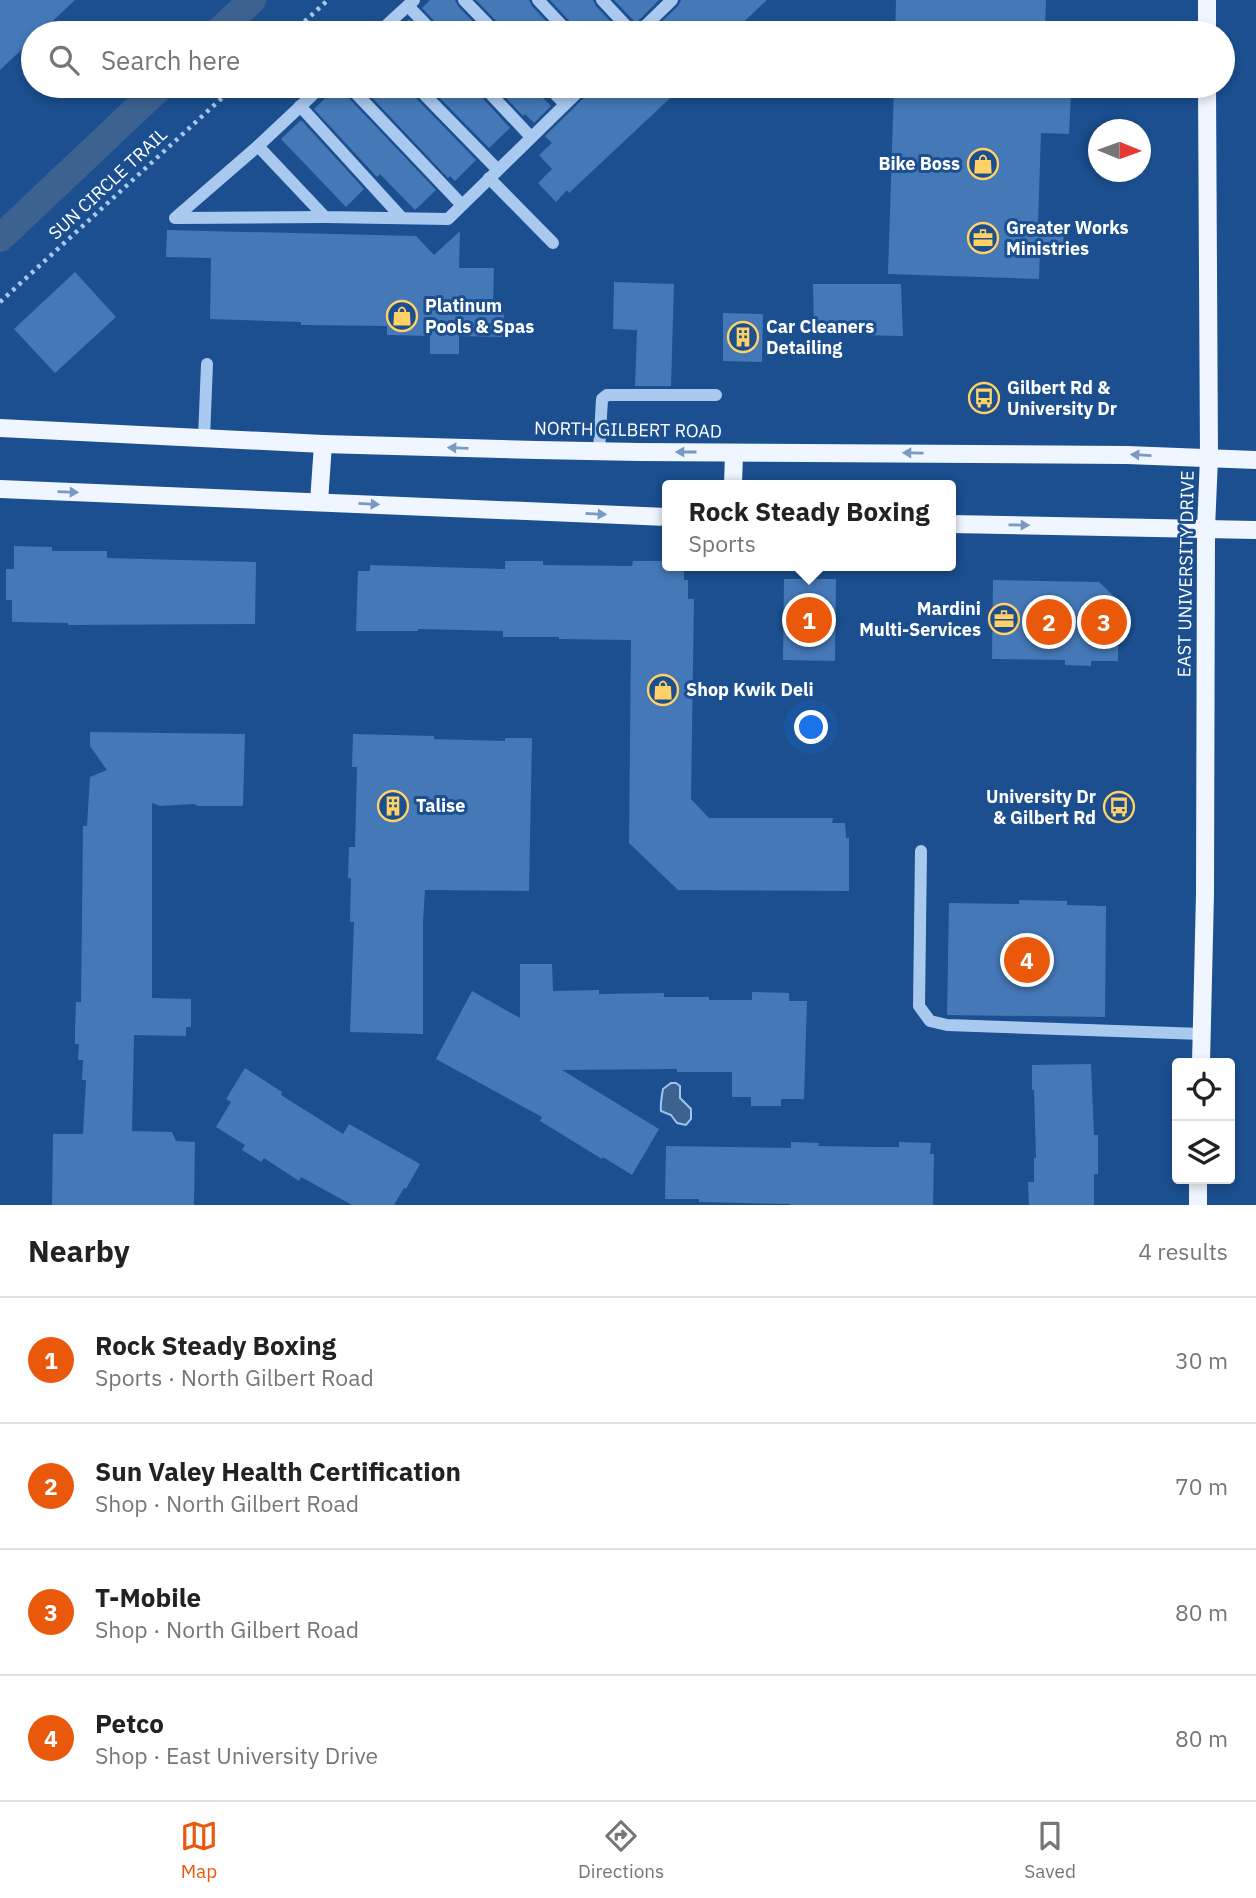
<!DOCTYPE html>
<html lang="en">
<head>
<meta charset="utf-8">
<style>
  body { margin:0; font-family:"IBM Plex Sans",sans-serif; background:#f2f2f2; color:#222 }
  .controls { position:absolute; right:21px; bottom:21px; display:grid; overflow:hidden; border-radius:7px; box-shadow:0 4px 10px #0003 }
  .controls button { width:63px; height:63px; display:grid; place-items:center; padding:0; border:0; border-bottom:2px solid #e0e0e0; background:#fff; color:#222; font:35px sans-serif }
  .compass { position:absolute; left:1088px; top:119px; width:63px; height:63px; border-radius:50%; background:#fff; box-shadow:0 4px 10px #0003; rotate:91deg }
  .you { position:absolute; left:812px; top:728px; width:24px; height:24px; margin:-18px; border:5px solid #fff; border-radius:50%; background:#1a73e8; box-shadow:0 0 0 10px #1a73e833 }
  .badge { display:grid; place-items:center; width:46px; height:46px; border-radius:50%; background:#ea580c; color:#fff; font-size:23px; font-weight:700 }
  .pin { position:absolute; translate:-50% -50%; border:4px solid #fff; box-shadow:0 2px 7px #0006 }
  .popup { position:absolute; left:662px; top:480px; width:294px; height:91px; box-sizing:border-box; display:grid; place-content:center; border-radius:7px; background:#fff; filter:drop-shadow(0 2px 5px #0005); font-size:23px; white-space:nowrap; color:#767676 }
  .popup b { font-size:26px; color:#222 }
  .popup::after { content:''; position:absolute; left:50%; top:100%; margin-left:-14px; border:14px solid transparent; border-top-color:#fff }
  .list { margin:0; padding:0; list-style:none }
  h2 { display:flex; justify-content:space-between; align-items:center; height:91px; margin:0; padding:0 28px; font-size:30px }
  h2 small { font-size:23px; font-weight:400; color:#767676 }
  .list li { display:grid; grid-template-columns:46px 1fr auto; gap:21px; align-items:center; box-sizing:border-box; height:126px; padding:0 28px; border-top:2px solid #e0e0e0 }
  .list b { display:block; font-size:26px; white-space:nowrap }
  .list p { margin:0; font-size:23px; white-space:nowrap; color:#767676 }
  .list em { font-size:23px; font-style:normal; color:#767676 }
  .icon { flex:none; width:38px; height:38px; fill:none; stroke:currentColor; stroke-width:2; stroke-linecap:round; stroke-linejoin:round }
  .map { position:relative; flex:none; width:1256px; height:1205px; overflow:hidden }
  .search { position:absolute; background:#fff; box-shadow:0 4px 10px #0003; left:21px; right:21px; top:21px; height:77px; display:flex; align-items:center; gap:18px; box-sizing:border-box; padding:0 24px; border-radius:38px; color:#767676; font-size:26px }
  .sheet { height:595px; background:#fff }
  nav { display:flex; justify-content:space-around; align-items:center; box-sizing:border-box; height:98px; border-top:2px solid #e0e0e0; background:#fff; font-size:19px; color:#767676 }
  nav a { display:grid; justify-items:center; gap:4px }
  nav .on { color:#ea580c }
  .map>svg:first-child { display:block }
  .water { fill:#3c6290; stroke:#9cc4f0; stroke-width:2 }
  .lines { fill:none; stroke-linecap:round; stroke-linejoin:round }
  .canal { stroke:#3c6290; stroke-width:28 }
  .building { fill:#4478b7 }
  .path { stroke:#a9c9ee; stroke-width:4.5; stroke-dasharray:3.5 5; stroke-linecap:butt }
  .minor { stroke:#a9c9ee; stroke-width:12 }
  .major { stroke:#f0f6ff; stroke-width:18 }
  .oneway { fill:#7b9ac1 }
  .labels { text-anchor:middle; stroke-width:6; stroke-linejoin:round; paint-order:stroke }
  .poi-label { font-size:18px; font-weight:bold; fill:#fff; stroke:#1b4f8f; text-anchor:start }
  .street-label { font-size:18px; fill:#fff; stroke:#1b4f8f }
</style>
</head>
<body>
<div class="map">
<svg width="1256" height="1205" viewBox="0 0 1256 1205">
  <rect width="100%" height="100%" fill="#1b4f8f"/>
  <!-- water -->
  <path class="water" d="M671,1083H676L680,1086V1098L691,1109V1119L686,1125L677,1123L671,1115L661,1111C660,1105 662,1095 663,1089Z"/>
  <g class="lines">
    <!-- canal -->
    <g class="canal">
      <polyline points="217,33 252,0"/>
      <polyline points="0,238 161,86"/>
    </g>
  </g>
  <!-- building -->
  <g class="building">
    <polygon points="0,0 75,0 40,33 33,33 33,39 0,70"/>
    <polygon points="430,0 455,0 458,6 484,33 443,33 440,27 422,8"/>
    <polygon points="476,0 529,0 532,6 557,33 505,33 502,27"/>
    <polygon points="550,0 593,0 596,6 621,33 578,33 575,27"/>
    <polygon points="614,0 659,0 636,23"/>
    <polygon points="681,0 767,0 732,33 650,33 678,6"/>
    <polygon points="896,0 1046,0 1045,33 895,33"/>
    <polygon points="409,19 422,33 394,33"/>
    <polygon points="338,86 340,86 343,92 436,190 415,210 380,174 377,177 314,109"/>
    <polygon points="361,86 407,86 410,92 476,160 455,181 450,176 448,178"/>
    <polygon points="428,86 474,86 477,92 510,128 489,148"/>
    <polygon points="495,86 531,86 551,106 534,123 525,114 523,116"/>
    <polygon points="593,86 683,86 569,193 567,190 556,202 538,183 552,169 539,155 552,143 545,136 590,92"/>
    <polygon points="894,86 1043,86 1043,93 1071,94 1069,134 1041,133 1038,223 1064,224 1063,249 1040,248 1039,279 888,274"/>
    <polygon points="300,121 302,121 364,189 346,207 281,139"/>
    <polygon points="167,230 416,236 434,255 460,231 459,268 494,268 493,306 504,307 503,337 459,336 459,354 430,354 430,336 387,335 387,326 301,325 301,322 210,319 211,258 166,257"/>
    <polygon points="75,272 116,317 55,373 14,329"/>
    <polygon points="614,282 674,284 671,386 635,386 637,330 613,329"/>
    <polygon points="813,284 901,284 903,336 814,334"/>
    <polygon points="723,313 763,314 762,362 723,361"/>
    <polygon points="14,546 52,547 52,551 107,551 107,558 256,562 255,624 68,625 68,623 12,622 12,600 6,600 6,569 14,569"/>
    <polygon points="505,561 543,561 543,565 632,566 633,561 667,561 667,566 684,566 684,580 688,580 688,599 694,599 691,799 709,818 833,818 832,823 845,823 846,838 849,838 849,891 678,890 629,843 631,640 559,639 559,637 503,637 503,631 418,629 418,631 356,631 358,571 370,571 370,565 505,569"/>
    <polygon points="784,579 836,579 835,661 783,660"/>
    <polygon points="993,580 1099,582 1119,601 1118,661 1091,661 1091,666 1065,665 1065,660 992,659"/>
    <polygon points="90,732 245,734 243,806 198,806 194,804 160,806 152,803 152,998 191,999 191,1027 186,1027 186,1036 134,1035 132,1131 172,1132 176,1141 195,1142 194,1205 52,1205 53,1134 83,1134 86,1080 82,1080 83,1060 78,1060 79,1044 75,1044 75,1028 76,1002 81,1002 83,826 87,826 90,777 107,770 90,746"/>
    <polygon points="353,734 434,736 434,739 505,741 505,738 532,738 529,891 425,890 423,922 423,1034 350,1032 354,922 350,922 351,878 348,878 349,847 355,847 357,767 352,767"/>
    <polygon points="1019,900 1067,901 1067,905 1106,906 1105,1017 947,1015 949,903 1019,904"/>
    <polygon points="520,964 552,964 553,991 599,990 599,994 664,993 664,997 709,997 709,1000 752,1000 752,992 789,993 789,1001 807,1001 804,1099 781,1099 781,1106 751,1106 751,1097 732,1097 732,1072 677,1072 677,1069 562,1070 659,1129 632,1175 603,1157 602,1159 540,1121 542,1117 436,1059 472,991 520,1018"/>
    <polygon points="1091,1064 1094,1135 1098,1135 1098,1174 1094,1174 1094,1205 1029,1205 1028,1182 1034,1182 1034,1158 1036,1158 1034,1090 1032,1090 1032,1065"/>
    <polygon points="245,1068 282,1092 281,1095 343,1134 349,1124 420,1164 406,1189 404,1188 394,1205 352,1205 301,1177 299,1181 264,1158 261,1162 242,1150 245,1145 216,1127 231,1102 226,1099"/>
    <polygon points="791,1142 819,1143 818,1146 873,1147 899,1147 899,1142 931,1143 930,1154 934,1154 933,1205 790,1205 790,1204 699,1202 699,1199 665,1199 666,1146 791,1148"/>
  </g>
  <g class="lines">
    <!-- path -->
    <g class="path">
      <polyline points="292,33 328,0"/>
      <polyline points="0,302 235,86"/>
    </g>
    <!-- minor -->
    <g class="minor">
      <polyline points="464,0 496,33"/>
      <polyline points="538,0 569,33"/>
      <polyline points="602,0 633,33"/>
      <polyline points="408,6 434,33"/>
      <polyline points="378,33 414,0"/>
      <polyline points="638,33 672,0"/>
      <polyline points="322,86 258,146 325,217 448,219 584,86"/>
      <polyline points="349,86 462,205"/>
      <polyline points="416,86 498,170"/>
      <polyline points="483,86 531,137"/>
      <polyline points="547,86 565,104"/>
      <polyline points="300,106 402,218"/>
      <polyline points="258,146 175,218 325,217"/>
      <polyline points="489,178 553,243"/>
      <polyline points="204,438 207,364"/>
      <polyline points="599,451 602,399 607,395 716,395"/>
      <polyline points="921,851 919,1006 930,1021 947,1025 1202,1034"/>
    </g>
    <!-- major -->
    <g class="major">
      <polyline points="1207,0 1207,33"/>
      <polyline points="0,428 323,444 537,450 639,452 1127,455 1256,460"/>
      <polyline points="733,485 734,453"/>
      <polyline points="0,489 667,517"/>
      <polyline points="319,502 323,444"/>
      <polyline points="951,524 1256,530"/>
      <polyline points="1201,1063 1205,894 1206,529 1209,458 1207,86"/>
      <polyline points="1198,1205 1198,1179"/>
    </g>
  </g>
  <!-- one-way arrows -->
  <defs><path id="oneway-solid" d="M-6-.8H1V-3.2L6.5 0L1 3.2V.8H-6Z" transform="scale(1.75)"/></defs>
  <g class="oneway">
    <use href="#oneway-solid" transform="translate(458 448) rotate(-178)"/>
    <use href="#oneway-solid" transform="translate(686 452) rotate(-180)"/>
    <use href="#oneway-solid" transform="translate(913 453) rotate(-179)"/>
    <use href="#oneway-solid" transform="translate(1141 455) rotate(-177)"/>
    <use href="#oneway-solid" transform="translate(68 492) rotate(2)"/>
    <use href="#oneway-solid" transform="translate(369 504) rotate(3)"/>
    <use href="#oneway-solid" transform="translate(596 514) rotate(3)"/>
    <use href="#oneway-solid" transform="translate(1019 525) rotate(1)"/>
  </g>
  <!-- icons -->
  <defs>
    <g id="shop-ring" transform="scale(1.575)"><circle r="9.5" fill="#1b4f8f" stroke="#ffd166" stroke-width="1.5"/><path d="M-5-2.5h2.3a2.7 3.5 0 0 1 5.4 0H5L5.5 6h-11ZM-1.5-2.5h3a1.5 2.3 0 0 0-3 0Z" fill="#ffd166"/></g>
    <g id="office-ring" transform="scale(1.575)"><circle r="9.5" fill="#1b4f8f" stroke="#ffd166" stroke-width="1.5"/><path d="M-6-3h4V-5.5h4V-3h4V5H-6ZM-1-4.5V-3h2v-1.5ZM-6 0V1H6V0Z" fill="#ffd166"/></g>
    <g id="building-ring" transform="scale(1.575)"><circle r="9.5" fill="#1b4f8f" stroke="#ffd166" stroke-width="1.5"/><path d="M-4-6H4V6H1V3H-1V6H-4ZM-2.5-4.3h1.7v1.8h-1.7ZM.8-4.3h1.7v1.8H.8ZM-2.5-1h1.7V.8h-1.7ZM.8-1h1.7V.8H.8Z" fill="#ffd166"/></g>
    <g id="bus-ring" transform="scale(1.575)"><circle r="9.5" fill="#1b4f8f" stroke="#ffd166" stroke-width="1.5"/><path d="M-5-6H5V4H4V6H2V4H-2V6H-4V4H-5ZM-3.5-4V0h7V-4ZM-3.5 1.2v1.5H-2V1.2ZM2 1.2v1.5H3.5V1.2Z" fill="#ffd166"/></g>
  </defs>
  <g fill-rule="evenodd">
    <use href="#shop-ring" x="983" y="164"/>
    <use href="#office-ring" x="983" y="238"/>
    <use href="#shop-ring" x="402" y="316"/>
    <use href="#building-ring" x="743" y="337"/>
    <use href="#bus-ring" x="984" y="398"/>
    <use href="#office-ring" x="1004" y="619"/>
    <use href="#shop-ring" x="663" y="690"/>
    <use href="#building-ring" x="393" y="806"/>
    <use href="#bus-ring" x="1119" y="807"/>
  </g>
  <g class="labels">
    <!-- poi labels -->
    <g class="poi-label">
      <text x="960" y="170" text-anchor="end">Bike Boss</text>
      <text x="1006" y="234">Greater Works<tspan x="1006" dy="21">Ministries</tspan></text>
      <text x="425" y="312">Platinum<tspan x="425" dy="21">Pools &amp; Spas</tspan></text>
      <text x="766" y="333">Car Cleaners<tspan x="766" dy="21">Detailing</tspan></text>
      <text x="1007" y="394">Gilbert Rd &amp;<tspan x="1007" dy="21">University Dr</tspan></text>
      <text x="981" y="615" text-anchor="end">Mardini<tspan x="981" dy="21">Multi-Services</tspan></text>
      <text x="686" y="696">Shop Kwik Deli</text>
      <text x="1096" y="803" text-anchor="end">University Dr<tspan x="1096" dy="21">&amp; Gilbert Rd</tspan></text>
      <text x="416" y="812">Talise</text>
    </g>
    <!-- street labels -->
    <g class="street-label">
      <text transform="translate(108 184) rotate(-43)" y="6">SUN CIRCLE TRAIL</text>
      <text transform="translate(628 430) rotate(1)" y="6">NORTH GILBERT ROAD</text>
      <text transform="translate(1186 574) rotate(-89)" y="6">EAST UNIVERSITY DRIVE</text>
    </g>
  </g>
</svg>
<div class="controls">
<button><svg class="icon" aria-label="locate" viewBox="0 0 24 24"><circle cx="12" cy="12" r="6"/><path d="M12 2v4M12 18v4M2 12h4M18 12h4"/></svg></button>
<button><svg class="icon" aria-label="layers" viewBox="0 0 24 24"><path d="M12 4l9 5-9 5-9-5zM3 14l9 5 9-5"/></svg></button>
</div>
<svg class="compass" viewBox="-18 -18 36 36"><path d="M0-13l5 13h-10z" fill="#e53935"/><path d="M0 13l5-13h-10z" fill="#767676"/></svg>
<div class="you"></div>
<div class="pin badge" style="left:809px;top:620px">1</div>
<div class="popup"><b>Rock Steady Boxing</b>Sports</div>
<div class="pin badge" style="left:1049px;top:622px">2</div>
<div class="pin badge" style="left:1104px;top:622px">3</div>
<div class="pin badge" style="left:1027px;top:960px">4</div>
<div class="search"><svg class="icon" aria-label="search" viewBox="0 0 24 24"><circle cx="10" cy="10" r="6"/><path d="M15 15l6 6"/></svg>Search here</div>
</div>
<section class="sheet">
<h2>Nearby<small>4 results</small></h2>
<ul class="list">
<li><span class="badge">1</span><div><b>Rock Steady Boxing</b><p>Sports · North Gilbert Road</p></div><em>30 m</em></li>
<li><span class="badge">2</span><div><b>Sun Valey Health Certification</b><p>Shop · North Gilbert Road</p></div><em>70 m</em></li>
<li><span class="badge">3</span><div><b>T-Mobile</b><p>Shop · North Gilbert Road</p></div><em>80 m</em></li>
<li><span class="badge">4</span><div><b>Petco</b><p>Shop · East University Drive</p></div><em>80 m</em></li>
</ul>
</section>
<nav>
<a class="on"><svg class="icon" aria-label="map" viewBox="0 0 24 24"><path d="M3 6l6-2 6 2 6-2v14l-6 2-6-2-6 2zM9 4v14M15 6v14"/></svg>Map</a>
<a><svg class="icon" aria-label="directions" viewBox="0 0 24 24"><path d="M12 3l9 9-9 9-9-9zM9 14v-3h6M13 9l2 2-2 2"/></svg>Directions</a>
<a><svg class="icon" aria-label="saved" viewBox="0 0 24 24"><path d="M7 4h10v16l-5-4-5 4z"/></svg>Saved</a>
</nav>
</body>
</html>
